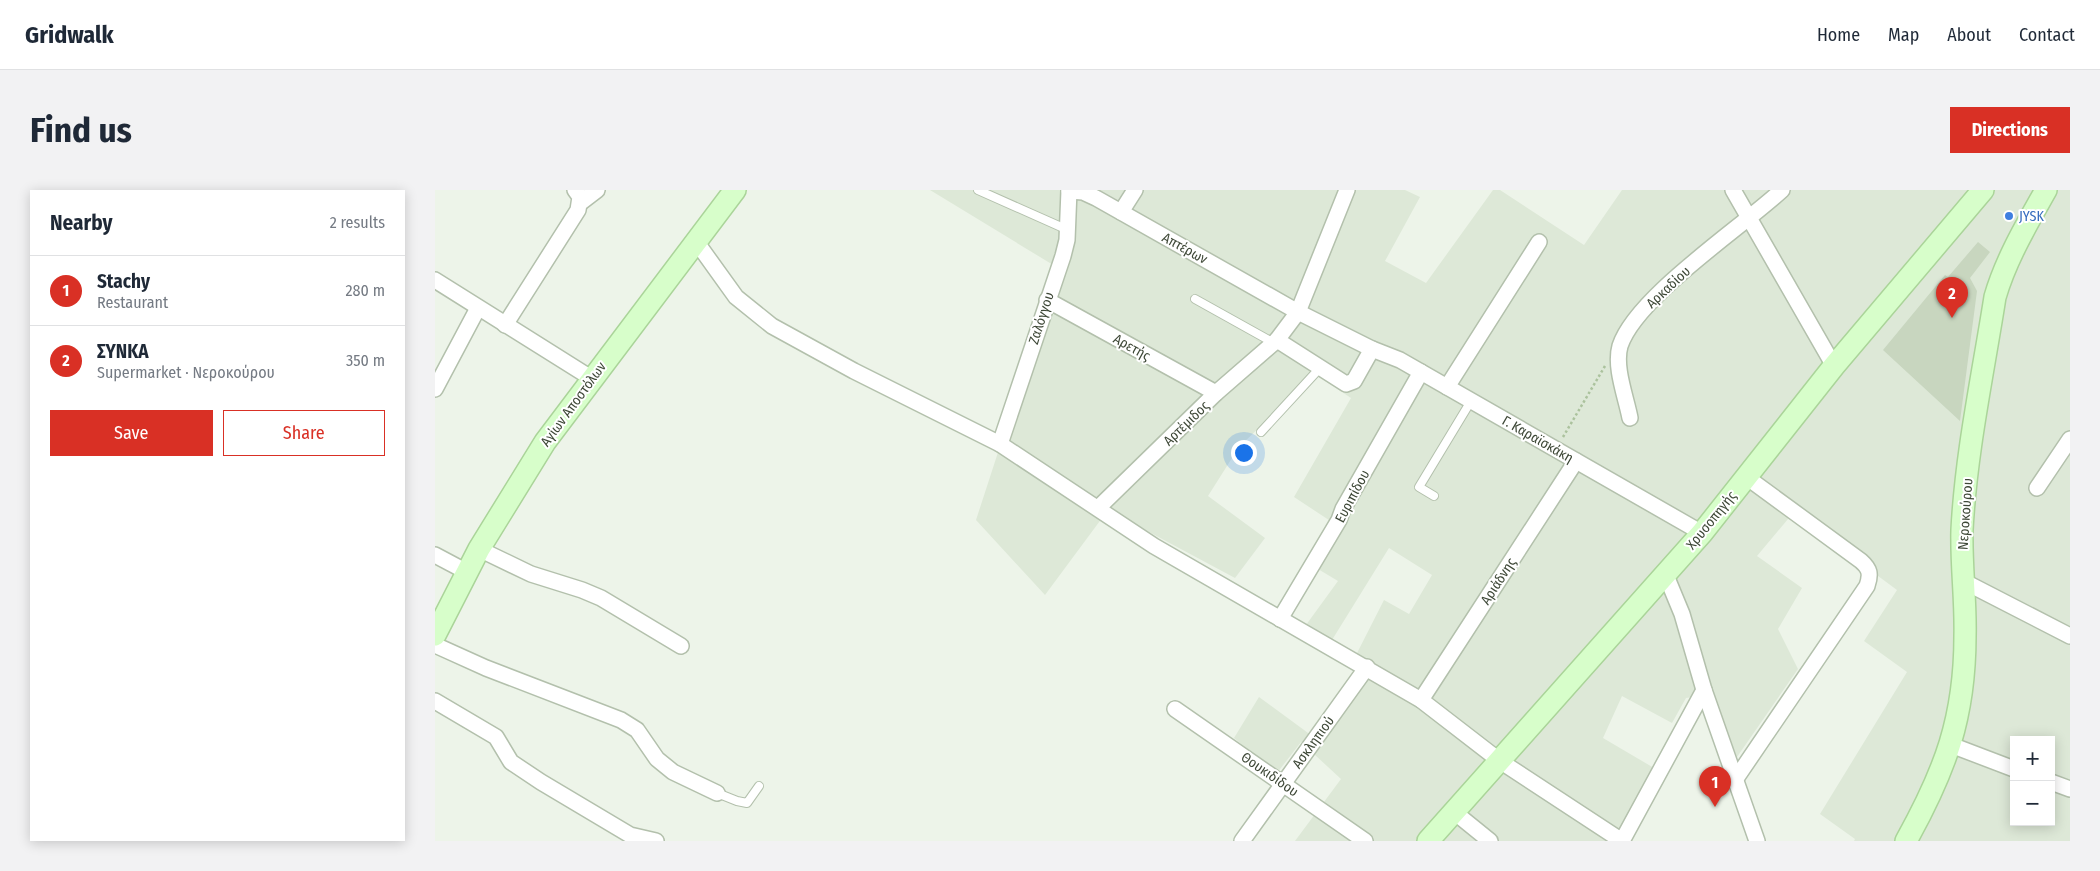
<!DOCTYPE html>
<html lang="en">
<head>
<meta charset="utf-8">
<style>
  body { margin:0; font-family:"Fira Sans Condensed",sans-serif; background:#f2f2f3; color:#1f2937 }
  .controls { position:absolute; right:15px; bottom:15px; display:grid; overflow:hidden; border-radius:0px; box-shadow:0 2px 12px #0003 }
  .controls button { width:45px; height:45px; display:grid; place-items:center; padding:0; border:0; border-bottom:1px solid #e0e1e3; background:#fff; color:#1f2937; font:25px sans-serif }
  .you { position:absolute; left:808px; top:262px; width:18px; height:18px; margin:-12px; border:4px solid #fff; border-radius:50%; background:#1a73e8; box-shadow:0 0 0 8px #1a73e833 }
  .badge { display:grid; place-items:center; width:32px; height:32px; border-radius:50%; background:#d93025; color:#fff; font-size:16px; font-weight:700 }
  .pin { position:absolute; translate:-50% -41px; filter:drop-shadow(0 1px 2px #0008) }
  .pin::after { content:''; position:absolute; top:26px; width:18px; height:15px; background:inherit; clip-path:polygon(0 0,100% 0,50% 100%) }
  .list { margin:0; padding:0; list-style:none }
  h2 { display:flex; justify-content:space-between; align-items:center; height:65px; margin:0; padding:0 20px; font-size:21px }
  h2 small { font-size:16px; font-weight:400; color:#747a83 }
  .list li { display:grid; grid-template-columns:32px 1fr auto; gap:15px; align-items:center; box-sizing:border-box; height:70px; padding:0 20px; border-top:1px solid #e0e1e3 }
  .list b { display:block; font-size:19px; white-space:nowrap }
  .list p { margin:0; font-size:16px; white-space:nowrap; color:#747a83 }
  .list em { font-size:16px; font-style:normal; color:#747a83 }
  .actions { display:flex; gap:10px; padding:15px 20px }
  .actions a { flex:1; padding:11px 0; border:1px solid #d93025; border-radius:0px; text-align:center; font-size:18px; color:#d93025 }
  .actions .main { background:#d93025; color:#fff }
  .map { position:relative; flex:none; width:1635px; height:651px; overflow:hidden; border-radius:0px }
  header { display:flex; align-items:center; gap:30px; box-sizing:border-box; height:70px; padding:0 25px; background:#fff; border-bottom:1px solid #e0e1e3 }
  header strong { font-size:24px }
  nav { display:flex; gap:28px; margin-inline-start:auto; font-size:18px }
  .intro { display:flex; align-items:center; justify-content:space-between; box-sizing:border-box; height:120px; padding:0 30px }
  h1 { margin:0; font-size:35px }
  .button { padding:12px 22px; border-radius:0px; background:#d93025; color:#fff; font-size:18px; font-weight:700 }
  main { display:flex; gap:30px; padding:0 30px }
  aside { flex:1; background:#fff; border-radius:0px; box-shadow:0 2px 12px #0003 }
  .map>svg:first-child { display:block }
  .residential { fill:#dde8d7; fill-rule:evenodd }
  .building { fill:#c8d6bf }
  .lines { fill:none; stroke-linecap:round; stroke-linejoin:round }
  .lane-casing { stroke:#b3c0ac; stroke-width:10 }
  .street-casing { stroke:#b3c0ac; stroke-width:18 }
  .secondary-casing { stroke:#aad499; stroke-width:24 }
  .path { stroke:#abc29d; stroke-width:2.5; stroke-dasharray:2.5 2.5; stroke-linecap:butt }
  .lane { stroke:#fff; stroke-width:8 }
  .street { stroke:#fff; stroke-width:15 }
  .secondary { stroke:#d7feca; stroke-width:21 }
  .shop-dot { fill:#3f7fe0; stroke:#fff; stroke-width:2 }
  .labels { text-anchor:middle; stroke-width:4; stroke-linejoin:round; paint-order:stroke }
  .shop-label { font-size:14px; fill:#366cbe; stroke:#fff; text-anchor:start }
  .street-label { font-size:14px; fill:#3e4837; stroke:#fff }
</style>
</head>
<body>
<header>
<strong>Gridwalk</strong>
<nav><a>Home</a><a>Map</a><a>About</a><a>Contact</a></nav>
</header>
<div class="intro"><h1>Find us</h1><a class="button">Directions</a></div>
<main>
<aside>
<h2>Nearby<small>2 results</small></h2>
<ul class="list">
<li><span class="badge">1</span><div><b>Stachy</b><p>Restaurant</p></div><em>280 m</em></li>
<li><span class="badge">2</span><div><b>ΣΥΝΚΑ</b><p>Supermarket · Νεροκούρου</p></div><em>350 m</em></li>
</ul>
<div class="actions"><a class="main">Save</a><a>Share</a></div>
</aside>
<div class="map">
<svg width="1635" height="651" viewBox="0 0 1635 651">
  <rect width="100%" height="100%" fill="#edf4e9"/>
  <!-- residential -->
  <path class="residential" d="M495,0H970L985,7L950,71L991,93L1058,0H1065L1149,55L1187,0H1635V651H1419L1420,649L1385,624L1472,482L1429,451L1462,400L1358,323L1322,366L1367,398L1343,439L1363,479L1302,567L1277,504L1251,508L1237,533L1187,506L1168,548L1219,578L1186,651H860L906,589L866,552L842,583L799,548L824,507L884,551L935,480L919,469L949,410L974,424L997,385L954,358L897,450L871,435L903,391L878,376L903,336L859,307L916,208L880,184L804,257L773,306L830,348L800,388L673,320L610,405L541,330L568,247L628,81ZM1579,550H1616V632H1579Z"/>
  <!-- building -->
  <polygon class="building" points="1543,52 1555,62 1535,88 1542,101 1525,231 1448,160 1510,85 1513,87"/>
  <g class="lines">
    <!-- lane casing -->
    <g class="lane-casing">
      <g id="lane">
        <polyline points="543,0 633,40"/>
        <polyline points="760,109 839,153"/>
        <polyline points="826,242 884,179"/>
        <polyline points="999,306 984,297 1036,211"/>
        <polyline points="282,603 302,611 312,613 324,596"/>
      </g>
    </g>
    <!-- street casing -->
    <g class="street-casing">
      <g id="street">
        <polyline points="912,0 863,122 842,150 911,194 919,191 937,159 965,170 1267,343"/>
        <polyline points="1298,0 1399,176"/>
        <polyline points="634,1 648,2 661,8 863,122 937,159"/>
        <polyline points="145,13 162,0"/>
        <polyline points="686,22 700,0"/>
        <polyline points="260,50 301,107 337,136 419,181 565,254 719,356 986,510 1065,571 1187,651 1269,500"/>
        <polyline points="0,90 156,188"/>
        <polyline points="612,110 781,203"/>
        <polyline points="70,135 143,20 145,7 140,0"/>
        <polyline points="1012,197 1104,52"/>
        <polyline points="0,199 43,118"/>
        <path d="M1195,228C1191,207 1179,177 1185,156C1201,107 1306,38 1347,0"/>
        <polyline points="565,254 628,66 632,50 634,0"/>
        <polyline points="1602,298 1635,249"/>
        <polyline points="663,318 781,203 842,150"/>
        <polyline points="44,359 96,384 147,400 166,408 246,456"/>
        <polyline points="0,365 32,382"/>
        <polyline points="1230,383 1247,424 1269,500 1322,651"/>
        <polyline points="1528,391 1635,446"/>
        <polyline points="845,429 904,330 908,319 986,182"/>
        <polyline points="0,455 51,478 186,530 202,540 222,569 238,582 282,603"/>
        <polyline points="986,510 1141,271"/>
        <polyline points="0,511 61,547 76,572 106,592 195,645 221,651"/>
        <polyline points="740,519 930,651"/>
        <polyline points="1516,555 1579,579"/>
        <path d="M1300,590L1432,396C1436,384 1435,379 1426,371L1310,286"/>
        <polyline points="1616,592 1635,599"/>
        <polyline points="1018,621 1055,651"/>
        <polyline points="807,651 932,477"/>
      </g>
    </g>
    <!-- secondary casing -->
    <g class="secondary-casing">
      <g id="secondary">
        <polyline points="0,445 44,359 110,252 300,0"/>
        <polyline points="993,651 1267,343 1399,176 1548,0"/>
        <path d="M1471,651C1510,581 1530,528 1530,446C1531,411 1526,375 1527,340C1531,262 1548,184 1560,107C1571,69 1592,34 1611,0"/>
      </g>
    </g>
    <!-- path -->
    <polyline class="path" points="1128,247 1170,176"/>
    <!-- lane -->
    <use href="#lane" class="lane"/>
    <!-- street -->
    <use href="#street" class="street"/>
    <!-- secondary -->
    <use href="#secondary" class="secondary"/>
  </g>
  <!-- markers -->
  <circle class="shop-dot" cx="1574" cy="26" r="5"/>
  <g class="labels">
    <!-- shop labels -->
    <g class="shop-label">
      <text x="1584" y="31">JYSK</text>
    </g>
    <!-- street labels -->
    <g class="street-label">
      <text transform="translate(750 58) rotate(29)" y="5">Απτέρων</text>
      <text transform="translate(1233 97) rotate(-43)" y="5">Αρκαδίου</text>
      <text transform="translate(606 128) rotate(-72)" y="5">Ζαλόγγου</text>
      <text transform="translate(697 157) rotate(29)" y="5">Αρετής</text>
      <text transform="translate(138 214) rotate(-54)" y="5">Αγίων Αποστόλων</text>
      <text transform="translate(751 233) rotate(-44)" y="5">Αρτέμιδος</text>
      <text transform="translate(1103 249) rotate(30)" y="5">Γ. Καραϊσκάκη</text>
      <text transform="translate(917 306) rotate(-62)" y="5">Ευριπίδου</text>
      <text transform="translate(1530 324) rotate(-86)" y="5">Νεροκούρου</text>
      <text transform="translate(1276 330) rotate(-51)" y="5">Χρυσοπηγής</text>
      <text transform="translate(1063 391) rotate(-57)" y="5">Αριάδνης</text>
      <text transform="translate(878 552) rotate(-54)" y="5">Ασκληπιού</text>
      <text transform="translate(835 584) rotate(35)" y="5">Θουκιδίδου</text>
    </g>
  </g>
</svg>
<div class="controls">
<button>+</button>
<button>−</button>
</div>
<div class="you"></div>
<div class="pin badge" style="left:1280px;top:617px">1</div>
<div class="pin badge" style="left:1517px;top:128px">2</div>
</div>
</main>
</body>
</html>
